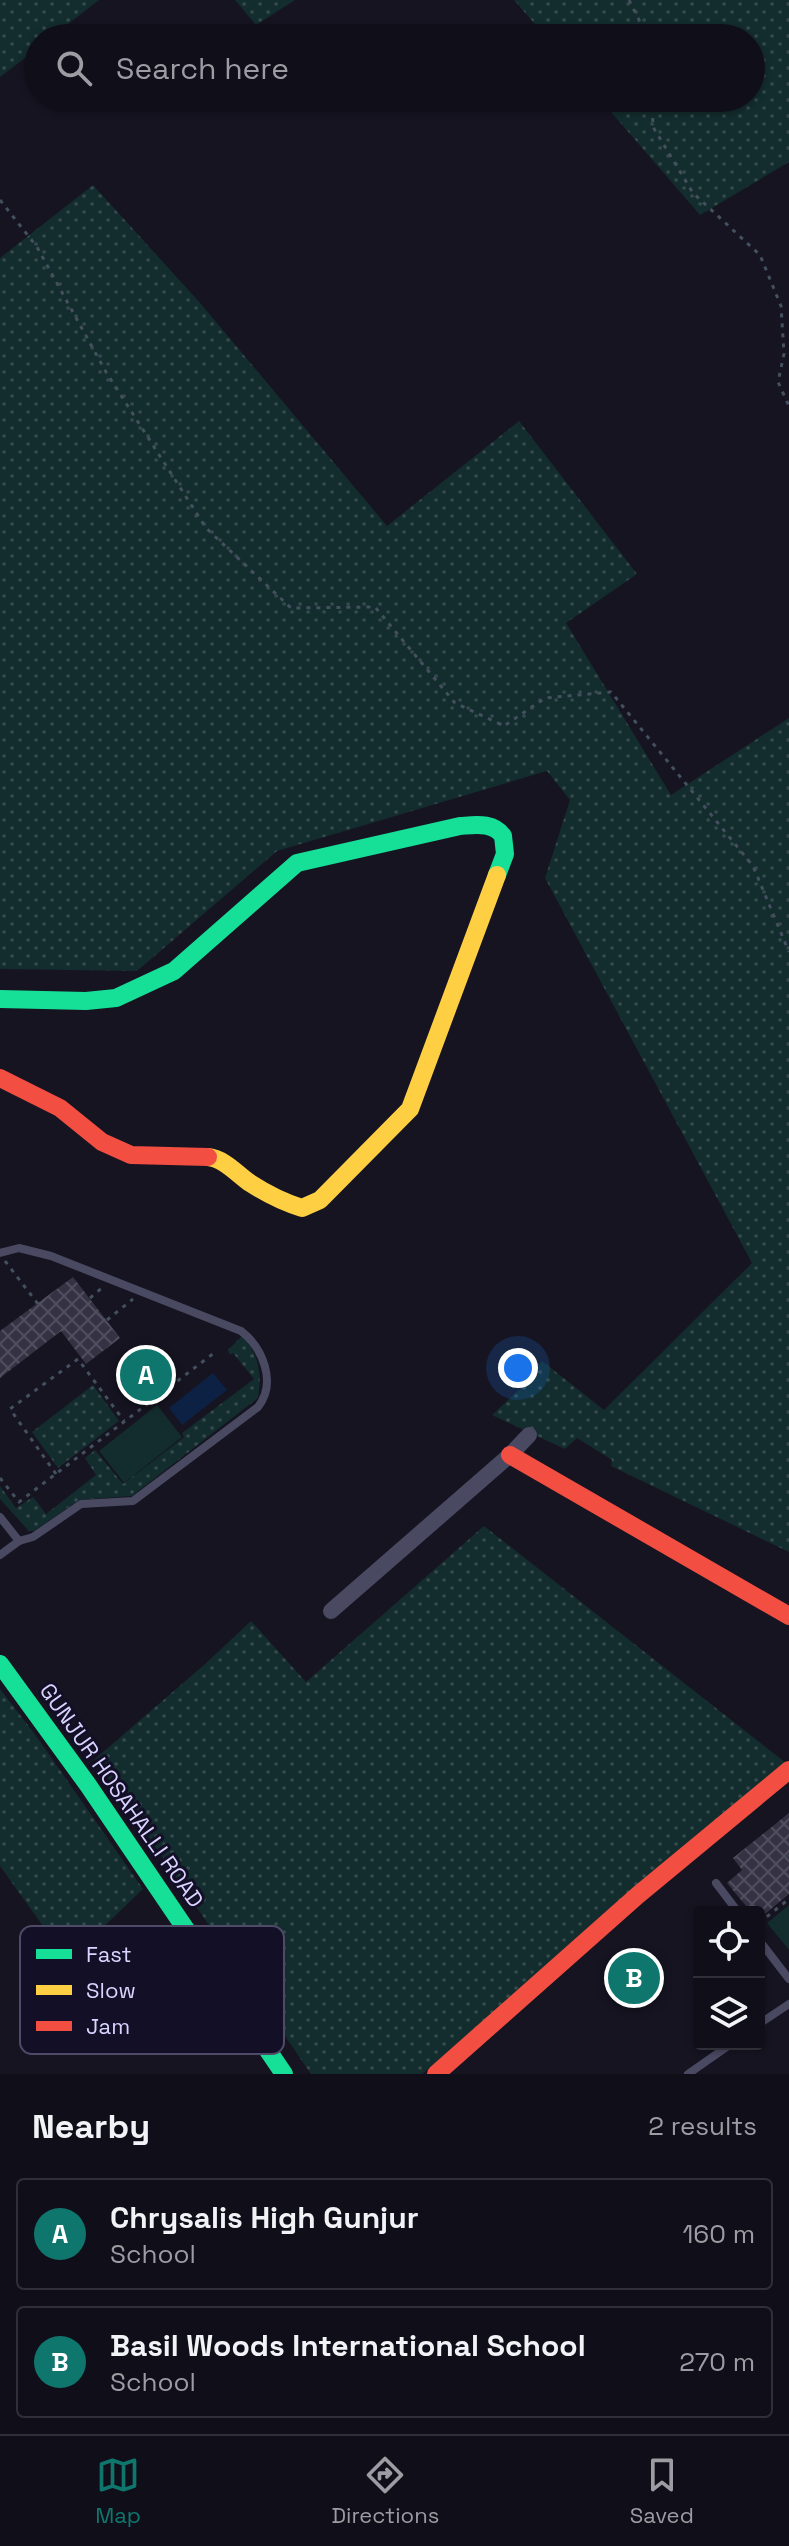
<!DOCTYPE html>
<html lang="en">
<head>
<meta charset="utf-8">
<style>
  body { margin:0; font-family:"Space Grotesk",sans-serif; background:#1e1d26; color:#f1f3f6 }
  .controls { position:absolute; right:24px; bottom:24px; display:grid; overflow:hidden; border-radius:8px; box-shadow:0 2px 6px #0004 }
  .controls button { width:72px; height:72px; display:grid; place-items:center; padding:0; border:0; border-bottom:2px solid #302f38; background:#100f19; color:#f1f3f6; font:40px sans-serif }
  .you { position:absolute; left:518px; top:1368px; width:28px; height:28px; margin:-20px; border:6px solid #fff; border-radius:50%; background:#1a73e8; box-shadow:0 0 0 12px #1a73e833 }
  .badge { display:grid; place-items:center; width:52px; height:52px; border-radius:50%; background:#0f766e; color:#fff; font-size:26px; font-weight:700 }
  .pin { position:absolute; translate:-50% -50%; border:4px solid #fff; box-shadow:0 2px 8px #0006 }
  .list { margin:0; padding:0; list-style:none }
  h2 { display:flex; justify-content:space-between; align-items:center; height:104px; margin:0; padding:0 32px; font-size:34px }
  h2 small { font-size:26px; font-weight:400; color:#9c9ca2 }
  .list li { display:grid; grid-template-columns:52px 1fr auto; gap:24px; align-items:center; box-sizing:border-box; height:112px; margin:0 16px 16px; padding:0 16px; border:2px solid #302f38; border-radius:8px }
  .list b { display:block; font-size:30px; white-space:nowrap }
  .list p { margin:0; font-size:26px; white-space:nowrap; color:#9c9ca2 }
  .list em { font-size:26px; font-style:normal; color:#9c9ca2 }
  .icon { flex:none; width:44px; height:44px; fill:none; stroke:currentColor; stroke-width:2; stroke-linecap:round; stroke-linejoin:round }
  .map { position:relative; flex:none; width:789px; height:2074px; overflow:hidden }
  .search { position:absolute; background:#100f19; box-shadow:0 2px 6px #0004; left:24px; right:24px; top:24px; height:88px; display:flex; align-items:center; gap:20px; box-sizing:border-box; padding:0 28px; border-radius:44px; color:#9c9ca2; font-size:30px }
  .sheet { height:360px; background:#100f19 }
  nav { display:flex; justify-content:space-around; align-items:center; box-sizing:border-box; height:112px; border-top:2px solid #302f38; background:#100f19; font-size:22px; color:#9c9ca2 }
  nav a { display:grid; justify-items:center; gap:4px }
  nav .on { color:#0f766e }
  .map>svg:first-child { display:block }
  .grass { fill:url(#grass-dots) }
  .park { fill:#132c2d }
  .water { fill:#0d2144 }
  .building { fill:url(#building-cross-hatch) }
  .lines { fill:none; stroke-linecap:round; stroke-linejoin:round }
  .path { stroke:#44505f; stroke-width:3; stroke-dasharray:4 6; stroke-linecap:butt }
  .lane { stroke:#4a4962; stroke-width:8 }
  .street { stroke:#4a4962; stroke-width:16 }
  .fast { stroke:#16e098; stroke-width:18 }
  .slow { stroke:#ffcf43; stroke-width:18 }
  .jam { stroke:#f24e42; stroke-width:18 }
  .labels { text-anchor:middle; stroke-width:6; stroke-linejoin:round; paint-order:stroke }
  .street-label { font-size:22px; fill:#d9d4ff; stroke:#130f26 }
  .key { fill:#130f26; stroke:#4e4a67; stroke-width:2 }
  .key-label { font-size:22px; fill:#d9d4ff }
</style>
</head>
<body>
<div class="map">
<svg width="789" height="2074" viewBox="0 0 789 2074">
  <defs>
    <pattern id="grass-dots" width="8" height="8" patternUnits="userSpaceOnUse" patternTransform="scale(2)"><rect width="8" height="8" fill="#132c2d"/><path d="M2 2h.1M6 6h.1" fill="none" stroke="#354a4c" stroke-width="1.8" stroke-linecap="round"/></pattern>
    <pattern id="building-cross-hatch" width="8" height="8" patternUnits="userSpaceOnUse" patternTransform="scale(2)"><rect width="8" height="8" fill="#343243"/><path d="M0 0l8 8M0 8l8-8" fill="none" stroke="#514f5f"/></pattern>
  </defs>
  <rect width="100%" height="100%" fill="#161421"/>
  <!-- grass -->
  <g class="grass">
    <polygon points="0,0 99,0 50,38 38,38 38,48 0,77"/>
    <polygon points="235,0 295,0 256,25"/>
    <polygon points="514,0 789,0 789,162 700,215 599,98 751,98 751,38 547,38"/>
    <polygon points="93,185 201,304 387,526 519,421 637,574 566,623 671,795 789,718 789,1552 611,1466 612,1460 577,1438 565,1449 492,1415 523,1386 542,1361 604,1410 752,1263 545,878 570,800 547,771 277,851 137,971 0,969 0,258"/>
    <path d="M242,1336C259,1355 262,1372 258,1398L132,1496L79,1500L34,1531H29L0,1499V1486L16,1508L33,1497L46,1514L96,1475L85,1458L95,1450L123,1484L184,1437L182,1433L254,1379L233,1353L230,1355L228,1350Z"/>
    <polygon points="93,1385 119,1421 58,1468 32,1432"/>
    <polygon points="484,1526 786,1763 422,2074 311,2074 95,1759 204,1665 251,1621 306,1682"/>
    <polygon points="0,1689 34,1733 143,1889 68,1961 0,1866"/>
  </g>
  <!-- park -->
  <g class="park">
    <polygon points="157,1405 182,1437 124,1483 99,1451"/>
    <polygon points="789,1905 789,1950 767,1923"/>
  </g>
  <!-- water -->
  <polygon class="water" points="213,1373 227,1390 182,1425 169,1408"/>
  <!-- building -->
  <g class="building">
    <polygon points="73,1277 120,1338 86,1364 61,1331 0,1378 0,1331"/>
    <polygon points="789,1813 789,1894 759,1919 759,1912 751,1912 727,1883 742,1870 733,1858"/>
  </g>
  <g class="lines">
    <!-- path -->
    <g class="path">
      <polyline points="629,0 648,38"/>
      <polyline points="652,98 653,127 693,193 760,255 781,306 784,354 778,382 789,406"/>
      <polyline points="0,200 37,247 106,372 206,528 291,608 375,607 455,703 504,726 545,698 611,692 753,866 789,952"/>
      <polyline points="5,1261 38,1304"/>
      <polyline points="90,1298 103,1287"/>
      <polyline points="107,1320 133,1299"/>
      <polyline points="56,1474 10,1409 78,1359 124,1421"/>
      <polyline points="0,1478 19,1502 214,1353"/>
      <polyline points="788,1855 789,1856"/>
      <polyline points="759,1923 789,1899"/>
    </g>
    <!-- lane -->
    <g class="lane">
      <path d="M0,1253L19,1248L51,1256L241,1331C263,1348 277,1383 258,1407L133,1501L81,1504L33,1537L19,1541L0,1555"/>
      <polyline points="0,1517 19,1541"/>
      <polyline points="716,1883 738,1912"/>
      <polyline points="759,1940 789,1979"/>
      <polyline points="759,2024 789,2004"/>
      <polyline points="688,2074 731,2044"/>
    </g>
    <!-- street -->
    <polyline class="street" points="331,1611 510,1455 529,1435"/>
    <!-- fast -->
    <g class="fast">
      <path d="M0,999L86,1001L116,998L174,971L297,863L460,826C476,825 493,822 503,836L505,854L497,875"/>
      <polyline points="0,1664 88,1785 284,2074"/>
    </g>
    <!-- slow -->
    <path class="slow" d="M208,1157C225,1159 237,1174 250,1183C267,1194 283,1202 302,1208L320,1200L410,1109L497,875"/>
    <!-- jam -->
    <g class="jam">
      <polyline points="0,1078 60,1108 102,1142 131,1155 208,1157"/>
      <polyline points="510,1455 789,1616"/>
      <polyline points="436,2074 638,1895 789,1770"/>
    </g>
  </g>
  <g class="labels">
    <!-- street labels -->
    <g class="street-label">
      <text transform="translate(122 1795) rotate(55)" y="8">GUNJUR HOSAHALLI ROAD</text>
    </g>
  </g>
  <!-- legend -->
  <rect x="20" y="1926" width="264" height="128" rx="12" class="key"/>
  <rect x="36" y="1949" width="36" height="10" fill="#16e098"/>
  <rect x="36" y="1985" width="36" height="10" fill="#ffcf43"/>
  <rect x="36" y="2021" width="36" height="10" fill="#f24e42"/>
  <g class="key-label">
    <text x="86" y="1962">Fast</text>
    <text x="86" y="1998">Slow</text>
    <text x="86" y="2034">Jam</text>
  </g>
</svg>
<div class="controls">
<button><svg class="icon" aria-label="locate" viewBox="0 0 24 24"><circle cx="12" cy="12" r="6"/><path d="M12 2v4M12 18v4M2 12h4M18 12h4"/></svg></button>
<button><svg class="icon" aria-label="layers" viewBox="0 0 24 24"><path d="M12 4l9 5-9 5-9-5zM3 14l9 5 9-5"/></svg></button>
</div>
<div class="you"></div>
<div class="pin badge" style="left:146px;top:1375px">A</div>
<div class="pin badge" style="left:634px;top:1978px">B</div>
<div class="search"><svg class="icon" aria-label="search" viewBox="0 0 24 24"><circle cx="10" cy="10" r="6"/><path d="M15 15l6 6"/></svg>Search here</div>
</div>
<section class="sheet">
<h2>Nearby<small>2 results</small></h2>
<ul class="list">
<li><span class="badge">A</span><div><b>Chrysalis High Gunjur</b><p>School</p></div><em>160 m</em></li>
<li><span class="badge">B</span><div><b>Basil Woods International School</b><p>School</p></div><em>270 m</em></li>
</ul>
</section>
<nav>
<a class="on"><svg class="icon" aria-label="map" viewBox="0 0 24 24"><path d="M3 6l6-2 6 2 6-2v14l-6 2-6-2-6 2zM9 4v14M15 6v14"/></svg>Map</a>
<a><svg class="icon" aria-label="directions" viewBox="0 0 24 24"><path d="M12 3l9 9-9 9-9-9zM9 14v-3h6M13 9l2 2-2 2"/></svg>Directions</a>
<a><svg class="icon" aria-label="saved" viewBox="0 0 24 24"><path d="M7 4h10v16l-5-4-5 4z"/></svg>Saved</a>
</nav>
</body>
</html>
